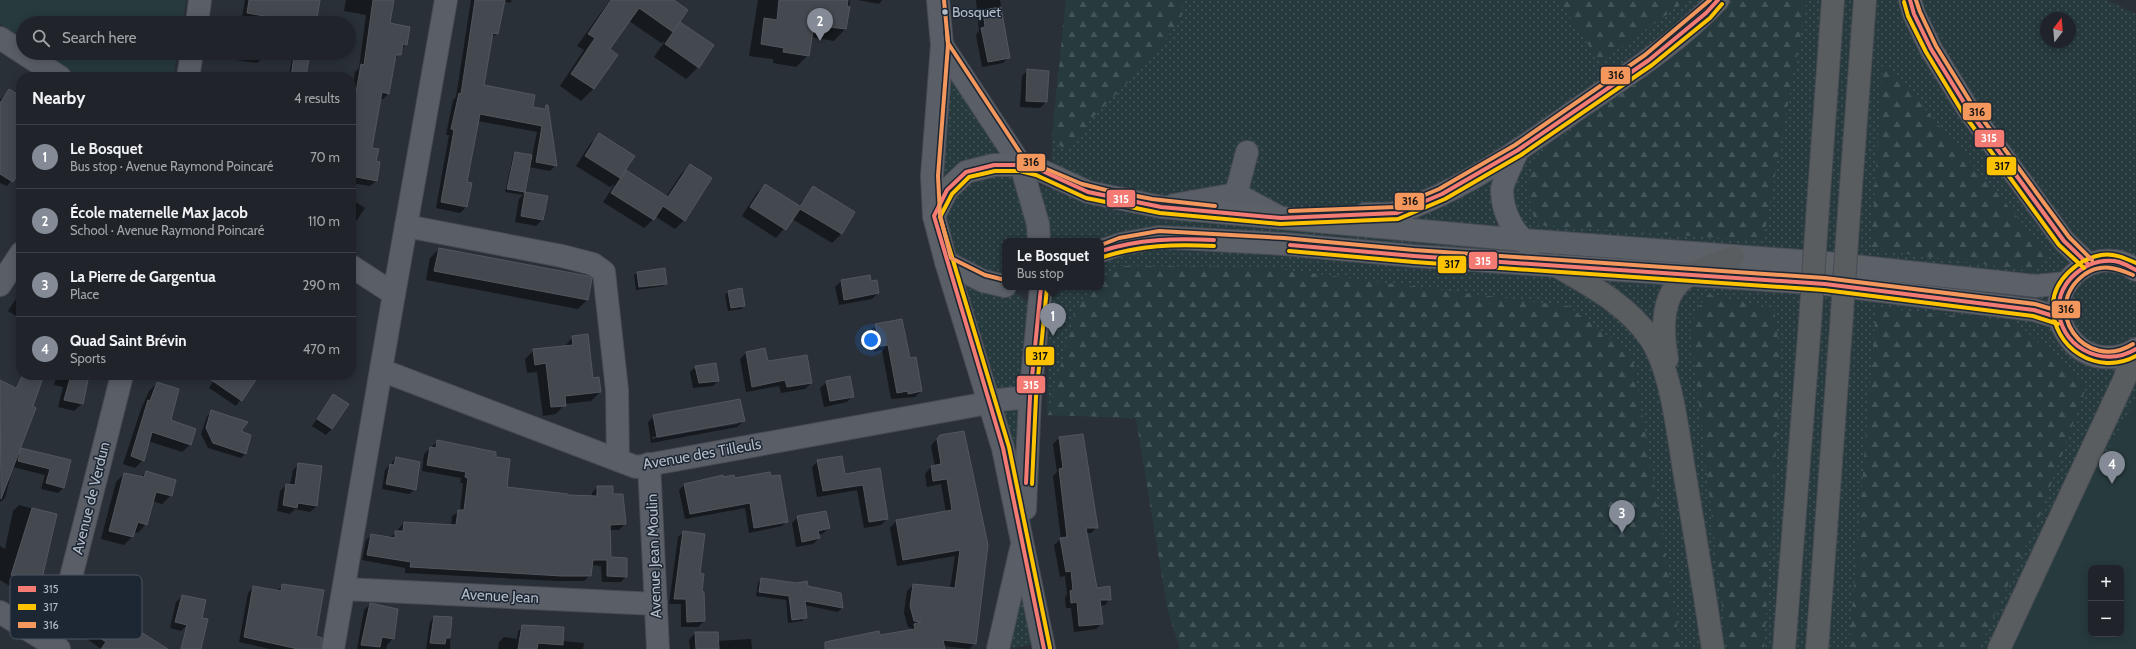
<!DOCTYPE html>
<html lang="en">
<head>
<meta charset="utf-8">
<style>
  body { margin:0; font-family:Cabin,sans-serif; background:#2d3036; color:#f1f3f6 }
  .controls { position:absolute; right:12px; bottom:12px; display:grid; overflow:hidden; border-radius:8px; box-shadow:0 2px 10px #0003 }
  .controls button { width:36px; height:36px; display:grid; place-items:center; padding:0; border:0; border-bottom:1px solid #3d4147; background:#20242a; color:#f1f3f6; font:20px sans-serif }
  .compass { position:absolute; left:2040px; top:12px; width:36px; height:36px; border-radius:50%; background:#20242a; box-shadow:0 2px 10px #0003; rotate:16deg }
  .you { position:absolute; left:871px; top:340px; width:14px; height:14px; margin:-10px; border:3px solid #fff; border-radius:50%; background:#1a73e8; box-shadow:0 0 0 6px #1a73e833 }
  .badge { display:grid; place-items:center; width:26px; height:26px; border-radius:50%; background:#848b96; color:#fff; font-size:13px; font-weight:700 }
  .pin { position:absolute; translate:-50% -33px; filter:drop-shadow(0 1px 2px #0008) }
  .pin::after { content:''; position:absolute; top:21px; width:14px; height:12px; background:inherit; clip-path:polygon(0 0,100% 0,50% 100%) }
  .popup { position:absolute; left:1002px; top:238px; width:102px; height:52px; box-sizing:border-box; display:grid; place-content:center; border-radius:8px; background:#20242a; filter:drop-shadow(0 1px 3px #0005); font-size:13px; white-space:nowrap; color:#a2a4a8 }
  .popup b { font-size:15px; color:#f1f3f6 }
  .popup::after { content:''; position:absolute; left:50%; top:100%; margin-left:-8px; border:8px solid transparent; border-top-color:#20242a }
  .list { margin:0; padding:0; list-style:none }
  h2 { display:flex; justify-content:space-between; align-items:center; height:52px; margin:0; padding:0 16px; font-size:17px }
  h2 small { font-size:13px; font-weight:400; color:#a2a4a8 }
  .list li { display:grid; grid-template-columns:26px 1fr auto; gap:12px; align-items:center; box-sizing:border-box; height:64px; padding:0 16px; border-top:1px solid #3d4147 }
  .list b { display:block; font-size:15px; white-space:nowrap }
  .list p { margin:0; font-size:13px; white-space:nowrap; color:#a2a4a8 }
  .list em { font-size:13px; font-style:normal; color:#a2a4a8 }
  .icon { flex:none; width:22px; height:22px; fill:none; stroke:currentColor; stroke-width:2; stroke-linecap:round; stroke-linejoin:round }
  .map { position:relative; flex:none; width:2136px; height:649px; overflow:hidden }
  .search { position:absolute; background:#20242a; box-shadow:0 2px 10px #0003; left:16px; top:16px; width:340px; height:44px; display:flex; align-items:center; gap:10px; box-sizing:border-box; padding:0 14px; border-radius:22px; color:#a2a4a8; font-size:15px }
  .panel { position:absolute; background:#20242a; box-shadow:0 2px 10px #0003; left:16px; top:72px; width:340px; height:308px; border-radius:16px }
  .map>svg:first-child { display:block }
  .grass { fill:url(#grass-dots); fill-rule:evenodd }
  .forest { fill:url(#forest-firs) }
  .park { fill:#273a3e; fill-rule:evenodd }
  .shadow { fill:#0007; fill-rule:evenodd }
  .building { fill:#444950; stroke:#52575f }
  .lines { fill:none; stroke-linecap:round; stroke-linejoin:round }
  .minor-casing { stroke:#484c53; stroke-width:24 }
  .major-casing { stroke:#484c55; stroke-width:24 }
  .highway-casing { stroke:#474c53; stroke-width:24 }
  .minor { stroke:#5a5e66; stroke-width:22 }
  .major { stroke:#5c6168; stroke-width:22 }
  .highway { stroke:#5a5d60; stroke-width:22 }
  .highway-bridge-casing { stroke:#474c53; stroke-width:24; stroke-linecap:butt }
  .highway-bridge { stroke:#5a5d60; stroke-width:22 }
  .bus-1-casing { stroke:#1d2633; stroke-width:7 }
  .bus-2-casing { stroke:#1d2633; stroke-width:7 }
  .bus-3-casing { stroke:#1d2633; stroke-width:7 }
  .bus-1 { stroke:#f47b74; stroke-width:4 }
  .bus-2 { stroke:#fdc300; stroke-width:4 }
  .bus-3 { stroke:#f3975d; stroke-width:4 }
  .bus-dot { fill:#b4bcc9; stroke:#1d2633; stroke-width:1.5 }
  .labels { text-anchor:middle; stroke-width:3; stroke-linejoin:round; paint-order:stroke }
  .bus-label { font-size:14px; fill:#b4bcc9; stroke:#1d2633; text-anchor:start }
  .street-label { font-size:15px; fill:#b4bcc9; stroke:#1d2633 }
  .key { fill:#1d2633; stroke:#4a5360; stroke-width:1 }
  .key-label { font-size:11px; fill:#b4bcc9 }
  .line-badge { stroke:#1d2633; stroke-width:1.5 }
  .badge-label { font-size:11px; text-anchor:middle; font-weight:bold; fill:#fff }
  .pale-badge-label { font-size:11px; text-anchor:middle; font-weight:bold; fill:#111 }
</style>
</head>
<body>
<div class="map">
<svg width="2136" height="649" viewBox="0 0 2136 649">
  <defs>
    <pattern id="grass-dots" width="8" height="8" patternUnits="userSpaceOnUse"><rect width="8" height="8" fill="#273a3e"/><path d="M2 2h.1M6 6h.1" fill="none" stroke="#445559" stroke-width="1.8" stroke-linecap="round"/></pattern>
    <pattern id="forest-firs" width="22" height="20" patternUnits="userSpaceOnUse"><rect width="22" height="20" fill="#273a3e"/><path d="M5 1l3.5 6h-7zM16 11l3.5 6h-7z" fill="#445559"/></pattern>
  </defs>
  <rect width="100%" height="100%" fill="#2a3038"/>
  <!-- grass -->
  <g class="grass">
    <path d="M1066,0H2107L2136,14V649H1180L1167,607L1136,418L1047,415L1049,287H1101V241H1047L1038,188L1042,186L1051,189L1052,135ZM2046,18H2070V42H2046ZM2091,568H2121V634H2091Z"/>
    <polygon points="946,70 1002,154 947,178 943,177"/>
    <path d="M1013,174L1032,241H1005V277C994,275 968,266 960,258C936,234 945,191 976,178C986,174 1002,175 1013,174Z"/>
    <polygon points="968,284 1019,295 1030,305 1023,387 996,394 964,286"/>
    <polygon points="1019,405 1018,444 1015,445 1012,444 1001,409"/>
    <polygon points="1020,587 1033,644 1013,648 1008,645"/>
  </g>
  <!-- forest -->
  <g class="forest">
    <polygon points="1066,0 1183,0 1181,20 1143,67 1092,118 1066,153 1052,135"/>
    <polygon points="1558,0 1687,0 1600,62"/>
    <path d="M1734,0H1807L1763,241L1536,225C1529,200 1525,185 1535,159L1724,12Z"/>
    <polygon points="1883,60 2048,253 2032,271 1871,249"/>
    <polygon points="1118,266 1262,267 1568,306 1632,354 1681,649 1180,649 1167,607 1136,418 1047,415 1077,306 1097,287 1101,287 1101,283"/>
    <polygon points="1707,294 1774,309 1781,362 1764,649 1727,649 1690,326 1698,309"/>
    <polygon points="1876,308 2015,321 2087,385 2040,515 1979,649 1849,649"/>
  </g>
  <!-- park -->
  <g class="park">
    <polygon points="0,0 186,0 182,23 23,23 23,39 0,24"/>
    <polygon points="44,53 177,53 173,77 80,77"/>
    <path d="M2136,399V649H2000L2010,625ZM2091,568H2121V634H2091Z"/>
  </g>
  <!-- shadow -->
  <g class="shadow">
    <polygon points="245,0 319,0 315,23 241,23"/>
    <polygon points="346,0 393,0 389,24 406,44 394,61 389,93 383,99 380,99 370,149 376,181 370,186 351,183 353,120 351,123 351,97 355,72 359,68 366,15 344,11"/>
    <polygon points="471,0 512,0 510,3 503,1 497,33 491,39 483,86 532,107 543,109 546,106 556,165 550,171 529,167 523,195 505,192 513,156 515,153 532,156 537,132 478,121 466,183 466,207 460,213 436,208 449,135 446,135 453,100 456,97"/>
    <polygon points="610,0 672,0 676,26 680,23 698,67 686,79 654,57 665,41 661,43 629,21 609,50 617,55 593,89 581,101 560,86 584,50 577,46"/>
    <polygon points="758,0 850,0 845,29 834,41 811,37 808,55 796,67 773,63 773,59 749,56"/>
    <polygon points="858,0 882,0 879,4"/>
    <polygon points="976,0 1000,0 1009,57 1003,63 982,67 976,35 979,31"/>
    <polygon points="236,53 264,53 263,58 257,63 235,60"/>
    <polygon points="295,57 302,76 289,74 292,59"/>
    <polygon points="1028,70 1048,71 1046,102 1040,108 1020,107 1022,76"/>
    <polygon points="249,73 269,77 246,77"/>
    <polygon points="21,86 21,168 7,186 0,183 0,99 1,99 9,90 15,93"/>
    <polygon points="599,135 621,175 626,172 666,197 681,174 690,165 684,220 675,229 656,217 644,228 603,202 615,184 610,187 576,166 590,144"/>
    <polygon points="765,185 798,206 814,187 854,212 841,234 832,243 792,219 776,238 742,216 756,194"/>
    <polygon points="525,193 547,197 542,220 536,226 515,222 519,199"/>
    <polygon points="351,199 365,208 351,229"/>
    <polygon points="439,249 587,300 578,309 426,280 430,258"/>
    <polygon points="637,273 666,284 663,286 636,290 634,275"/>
    <polygon points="841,281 870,282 878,293 872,299 839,305 835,287"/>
    <polygon points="21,291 21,319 8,311"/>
    <polygon points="728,292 744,306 741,309 728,311 725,295"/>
    <polygon points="876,325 909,359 921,391 915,397 891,399 882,350 874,352 870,331"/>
    <polygon points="573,337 600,392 591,401 565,404 556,414 543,416 537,372 527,373 525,359 534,350 564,347"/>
    <polygon points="746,353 767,363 811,383 805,389 781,393 779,386 746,392 740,359"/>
    <polygon points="696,367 718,381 713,386 693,388 690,372"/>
    <polygon points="28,375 43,375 16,404 0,429 0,381 14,388 22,378"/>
    <polygon points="57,375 88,375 82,404 74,411 58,407 63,387 54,385"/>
    <polygon points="217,375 258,375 236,406 209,388"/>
    <polygon points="827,382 853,396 847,402 824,407 820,388"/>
    <polygon points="157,383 170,421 190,445 182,452 148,441 143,460 135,468 123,464 141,409 149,391"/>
    <polygon points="333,395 332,429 326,435 312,426"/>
    <polygon points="212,411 240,432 246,453 241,458 208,448 201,434 207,416"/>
    <path d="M654,416L743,421L737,427L651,443L648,422ZM738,422V424L652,439V437Z"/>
    <polygon points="963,432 975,643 969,649 943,646 944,649 822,649 909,631 912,628 908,627 904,613 907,591 913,585 950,589 955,556 897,566 890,528 896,521 946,512 941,484 927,487 925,474 931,467 935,467 931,446 934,442 940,436"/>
    <polygon points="1082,435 1097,527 1091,533 1086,533 1096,589 1110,599 1105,605 1100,606 1102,623 1096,629 1074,632 1071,608 1066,608 1065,598 1067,595 1065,576 1060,577 1054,545 1061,539 1053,476 1057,472 1053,444 1059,438"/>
    <polygon points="438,441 494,458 506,488 567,496 592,497 592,493 597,487 612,495 625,524 619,530 609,530 610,558 626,576 621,582 602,582 601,566 591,565 590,575 584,581 556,581 405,573 405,568 362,560 366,540 372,535 390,537 398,532 398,529 404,523 451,526 452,516 460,511 463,483 460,483 461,478 422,471 424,454"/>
    <polygon points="21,449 70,461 64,487 58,493 41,489 45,475 13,467 5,498 0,502 0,468 3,461 15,455"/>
    <polygon points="396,458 415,489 409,494 382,489 385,470"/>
    <polygon points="818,461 844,475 879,469 887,519 881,525 864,528 857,490 817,497 812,467"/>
    <polygon points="299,464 317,506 310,512 295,509 290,514 277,511 280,491 286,485 290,485 293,470"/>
    <polygon points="146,472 171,495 162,504 152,501 146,524 138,533 134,532 132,537 124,545 101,539 116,482 124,474 141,477"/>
    <polygon points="723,478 734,479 787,521 782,526 749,533 745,508 685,519 679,490 684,485"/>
    <polygon points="19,505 56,515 40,583 34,589 15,583 11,587 0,580 0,546 5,549 13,511"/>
    <polygon points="798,517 829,528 822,534 818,535 819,538 813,544 796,547 792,523"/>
    <polygon points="684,532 698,574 704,621 698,627 681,627 681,604 669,604 678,537"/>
    <polygon points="762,579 807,587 842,608 838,612 805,605 806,617 802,621 788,623 786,600 756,596 758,583"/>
    <polygon points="283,585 322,591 314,637 318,649 270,649 239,642 248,593 253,587 277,591"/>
    <polygon points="182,596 188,624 181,631 170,628 176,602"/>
    <polygon points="370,604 393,638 387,645 386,649 357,649 364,610"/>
    <polygon points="100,615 128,634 134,628 166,649 101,649 83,636"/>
    <polygon points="434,617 451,618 450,649 426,649 430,622"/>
    <polygon points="523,626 563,641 584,643 583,649 498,649 499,642 504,637 517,639 518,631"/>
    <polygon points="695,633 717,641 751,639 752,649 690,649 689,640"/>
  </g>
  <!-- building -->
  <g class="building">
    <polygon points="249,0 320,0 316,23 304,23 247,13"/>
    <polygon points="373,0 394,0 390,23 410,27 407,45 403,44 401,55 396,55 389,94 382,92 372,148 379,149 376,161 380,162 377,181 351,176 351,160 356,128 351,127 351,103 354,104 361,64 364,65"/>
    <polygon points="475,0 505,0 498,34 493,33 484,85 535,95 533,107 545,109 546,105 548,105 557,166 536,162 542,126 480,114 467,182 472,183 467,207 441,202 454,130 451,129 459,93 461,94"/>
    <polygon points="611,0 674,0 688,10 673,32 639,8 610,49 618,55 594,89 571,74 595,38 588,34"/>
    <polygon points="779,0 848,0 847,6 850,7 846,29 814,25 809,56 783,52 784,48 761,44 764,18 777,20"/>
    <polygon points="1001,7 1010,58 988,62 981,28 985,27 983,10"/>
    <polygon points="680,22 714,45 699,68 665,44"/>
    <polygon points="294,56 309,58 306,77 291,77"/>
    <polygon points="1027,69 1049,71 1047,102 1026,101"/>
    <polygon points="9,89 21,96 21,169 13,182 0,174 0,103"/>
    <polygon points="599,133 635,156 620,178 585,156"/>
    <polygon points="515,152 532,155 525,192 507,189"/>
    <polygon points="690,164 712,178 685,221 663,206 654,220 611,193 626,170 668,197"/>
    <polygon points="765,184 800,206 813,186 855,212 842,234 800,209 786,230 750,207"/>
    <polygon points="525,192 548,196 543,220 521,216"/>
    <polygon points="439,248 588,276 592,279 588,300 434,271"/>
    <polygon points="665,268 667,284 639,287 637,272"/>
    <polygon points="870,275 871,281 877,280 879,293 844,300 841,280"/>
    <polygon points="742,288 745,306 731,308 728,291"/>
    <polygon points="902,319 910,358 916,357 922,391 908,394 908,391 897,393 888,345 880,346 875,324"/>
    <polygon points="588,334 593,378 599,377 601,392 565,396 566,406 551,407 546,363 535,365 533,349 573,345 572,336"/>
    <polygon points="765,348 768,361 807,355 812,383 787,387 785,380 752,387 746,352"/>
    <polygon points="716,363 719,381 699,383 695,366"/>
    <polygon points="23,375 44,375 33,406 36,408 1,499 0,380 16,388"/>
    <polygon points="71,375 89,375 83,404 64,400"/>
    <polygon points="204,375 259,375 242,401"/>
    <polygon points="850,376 854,397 830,401 826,381"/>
    <polygon points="157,382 179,389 171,420 196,429 191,445 152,432 144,461 131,456 148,400 150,401"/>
    <polygon points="333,394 349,404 332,429 317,419"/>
    <polygon points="740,399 745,421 657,437 653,415"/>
    <polygon points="211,410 248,422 241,431 251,435 246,454 213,443 206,428"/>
    <polygon points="964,431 988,545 976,644 943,640 945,649 825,649 825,642 879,631 880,635 915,629 914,624 921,622 914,621 910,606 913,584 955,588 960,550 903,560 896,520 952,510 947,479 933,481 931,466 941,464 937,439 940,435"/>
    <polygon points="1083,434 1098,528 1086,528 1097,588 1110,586 1111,600 1100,600 1103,624 1079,626 1077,602 1071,603 1070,591 1073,590 1071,571 1066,572 1060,538 1067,537 1059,469 1063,468 1059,437"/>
    <polygon points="437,440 496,452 496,457 510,459 507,487 568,494 568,495 597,496 597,486 613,486 613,494 623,494 626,524 610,525 611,557 627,558 627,577 607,576 607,560 593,560 591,576 562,576 410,567 411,562 367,555 371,534 395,538 395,531 403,531 404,522 456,525 458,510 464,510 468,478 465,477 466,472 427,465 430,447 436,448"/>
    <polygon points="21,448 71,460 64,488 46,483 50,469 18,461"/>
    <polygon points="842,456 845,474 880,468 888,519 869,522 863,485 823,491 817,460"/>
    <polygon points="396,457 420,462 416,490 386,484 390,464 394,465"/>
    <polygon points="298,463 322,466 317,506 298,503 297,508 283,505 286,484 295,485"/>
    <polygon points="146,471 176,480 172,496 156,492 147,525 138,522 133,537 109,531 124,473 144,477"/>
    <polygon points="770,472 771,476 780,475 788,522 754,528 750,503 690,514 684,484 723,475 723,477 734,475 735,478"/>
    <polygon points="32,508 57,514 41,583 11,575"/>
    <polygon points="826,511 830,528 818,531 820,538 802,542 797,516"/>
    <polygon points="683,531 705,534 700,573 704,574 702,591 704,592 705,621 687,622 686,599 674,599"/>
    <polygon points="761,578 797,583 807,581 808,586 841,593 843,608 805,601 807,618 792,620 789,596 759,592"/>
    <polygon points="282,584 324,590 316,636 322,638 321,649 298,649 244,637 253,586 281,591"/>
    <polygon points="182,595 206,600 202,618 208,619 201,649 181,649 187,625 175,622"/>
    <polygon points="370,603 398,609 394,639 382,637 380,647 361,645"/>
    <polygon points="100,613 132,635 133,627 168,649 101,649 106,642 88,630"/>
    <polygon points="434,616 452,617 450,638 446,638 445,644 430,643"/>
    <polygon points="522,625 564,627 563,645 538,643 537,649 518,649"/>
    <polygon points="695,632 718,632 719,649 696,649"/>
  </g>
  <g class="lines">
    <!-- minor casing -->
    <g class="minor-casing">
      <g id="minor">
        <polyline points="197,23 200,0"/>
        <polyline points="0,38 60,77"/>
        <polyline points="942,45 1021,165 1038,224 1039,241"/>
        <polyline points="188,77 192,53"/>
        <polyline points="1236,194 1247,152"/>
        <polyline points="1174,205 1236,194 1281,218"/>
        <polyline points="934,216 932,176 942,45 938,0"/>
        <polyline points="406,226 562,256 593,264 604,272 617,390 618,460"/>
        <polyline points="946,262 1003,448 1044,649"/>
        <polyline points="351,266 394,294"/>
        <polyline points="0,285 21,253"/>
        <polyline points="381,370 636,467 977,405 988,401 1030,397"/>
        <polyline points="649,464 658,649"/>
        <polyline points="1025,509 1030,397 1041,287"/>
        <polyline points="344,589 656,604"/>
        <polyline points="0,612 59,649"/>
        <polyline points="49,643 60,621 122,375"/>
        <polyline points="333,649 394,294 446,0"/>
        <polyline points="998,649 1021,549"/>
      </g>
    </g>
    <!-- major casing -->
    <g class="major-casing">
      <g id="major">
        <polyline points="1910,0 1914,14 1931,49 1968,109 2064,241 2088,264"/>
        <path d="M1518,150C1514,160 1503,180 1502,190C1502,212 1514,234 1530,246"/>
        <path d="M1365,214C1376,214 1389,215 1398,212C1461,192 1528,144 1582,106C1629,74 1679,42 1718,0"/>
        <polyline points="1101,251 1121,244 1159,237 1284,244 1414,256 1825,284 2034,310 2060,318"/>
        <path d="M2136,270C2092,238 2035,294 2069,337C2076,347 2084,353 2096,356C2109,359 2125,357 2136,349"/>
        <polyline points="1005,286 983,281 946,262 934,216 947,190 966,172 994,165 1021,165 1038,169 1088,192 1161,207 1522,240 1827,263 2036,286 2066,283"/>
      </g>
    </g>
    <!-- highway casing -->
    <g class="highway-casing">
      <g id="highway">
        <polyline points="1817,220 1833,0"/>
        <polyline points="1848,226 1865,0"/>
        <path d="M1555,265C1589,285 1627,304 1650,338C1671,369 1678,433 1684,470C1694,529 1704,589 1713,649"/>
        <path d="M1667,359C1662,331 1660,290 1690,275C1704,268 1719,263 1733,257"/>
        <polyline points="1784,649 1810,323"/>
        <polyline points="1817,649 1841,328"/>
        <polyline points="1999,649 2125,378 2132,352"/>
      </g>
    </g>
    <!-- minor -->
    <use href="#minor" class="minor"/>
    <!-- major -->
    <use href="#major" class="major"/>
    <!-- highway -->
    <use href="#highway" class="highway"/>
    <!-- highway-bridge casing -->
    <g class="highway-bridge-casing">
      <g id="highway-bridge">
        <polyline points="1810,323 1817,220"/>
        <polyline points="1841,328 1848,226"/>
      </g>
    </g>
    <!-- highway-bridge -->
    <use href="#highway-bridge" class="highway-bridge"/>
    <!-- bus-1 casing -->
    <g class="bus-1-casing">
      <g id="bus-1">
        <polyline points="1910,0 1914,14 1931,49 1968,109 2064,241 2088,264"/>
        <polyline points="1290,245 1414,256 1825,284 2034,310 2060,318"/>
        <path d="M1101,251C1139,239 1175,238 1214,240"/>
        <path d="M2136,270C2131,267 2125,264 2119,262C2093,255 2061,277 2059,304C2056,346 2103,370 2136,349"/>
        <polyline points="1026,483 1030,397 1041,287"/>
        <polyline points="1044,649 1003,448 934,216 947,190 966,172 994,165 1021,165 1038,169 1088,192 1161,207 1281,218 1397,213 1442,194 1518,150 1649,60 1706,13 1718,0"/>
      </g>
    </g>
    <!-- bus-2 casing -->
    <g class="bus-2-casing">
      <g id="bus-2">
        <polyline points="1904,2 1908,16 1926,52 1963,113 2059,245 2084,268"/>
        <polyline points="1289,251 1414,262 1824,290 2033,316 2058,324"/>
        <path d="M1103,257C1140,245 1175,244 1214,246"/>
        <path d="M2136,263C2125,258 2114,253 2101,255C2078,259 2054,280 2053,304C2051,348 2098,377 2136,356"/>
        <polyline points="1032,484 1036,397 1047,288"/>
        <polyline points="1050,648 1009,447 940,217 952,194 969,177 995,171 1020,171 1036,175 1086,198 1160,213 1280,224 1398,219 1445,199 1521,155 1652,65 1710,18 1722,4"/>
      </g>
    </g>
    <!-- bus-3 casing -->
    <g class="bus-3-casing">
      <g id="bus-3">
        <polyline points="944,0 948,43 1025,160 1082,184 1106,190 1152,199 1215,206"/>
        <polyline points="1916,0 1920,12 1936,46 1973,106 2069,237 2092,260"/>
        <polyline points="947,32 948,45 938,176 940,215 951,258 985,275 1005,280"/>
        <polyline points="1290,211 1396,207 1439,189 1515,145 1645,55 1710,0"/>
        <polyline points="1101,245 1119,238 1159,231 1284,238 1414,250 1825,278 2035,304 2062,312"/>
        <path d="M2133,344C2085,374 2038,308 2085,274C2101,263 2117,268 2133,275"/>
      </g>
    </g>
    <!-- bus-1 -->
    <use href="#bus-1" class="bus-1"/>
    <!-- bus-2 -->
    <use href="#bus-2" class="bus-2"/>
    <!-- bus-3 -->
    <use href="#bus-3" class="bus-3"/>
  </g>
  <!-- markers -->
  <circle class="bus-dot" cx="945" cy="12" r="3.5"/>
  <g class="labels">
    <!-- bus labels -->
    <g class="bus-label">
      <text x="952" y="17">Bosquet</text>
    </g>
    <!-- street labels -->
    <g class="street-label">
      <text transform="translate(702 454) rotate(-10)" y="5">Avenue des Tilleuls</text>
      <text transform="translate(91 498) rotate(-76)" y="5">Avenue de Verdun</text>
      <text transform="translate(654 556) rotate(-92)" y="5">Avenue Jean Moulin</text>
      <text transform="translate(500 596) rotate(3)" y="5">Avenue Jean</text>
    </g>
  </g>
  <!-- legend -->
  <rect x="10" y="575" width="132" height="64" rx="6" class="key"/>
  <rect x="18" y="586" width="18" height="6" fill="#f47b74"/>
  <rect x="18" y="604" width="18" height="6" fill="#fdc300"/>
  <rect x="18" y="622" width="18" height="6" fill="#f3975d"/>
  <g class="key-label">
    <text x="43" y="593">315</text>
    <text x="43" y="611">317</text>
    <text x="43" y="629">316</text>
  </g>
  <g class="line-badge">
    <rect x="1600" y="66" width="31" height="19" rx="4" fill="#f3975d"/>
    <rect x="1962" y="102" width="30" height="19" rx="4" fill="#f3975d"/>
    <rect x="1974" y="129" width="31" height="19" rx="4" fill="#f47b74"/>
    <rect x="1016" y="153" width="30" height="19" rx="4" fill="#f3975d"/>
    <rect x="1986" y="156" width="31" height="20" rx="4" fill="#fdc300"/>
    <rect x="1106" y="189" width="30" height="19" rx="4" fill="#f47b74"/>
    <rect x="1394" y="192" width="31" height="19" rx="4" fill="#f3975d"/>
    <rect x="1468" y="251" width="30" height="19" rx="4" fill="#f47b74"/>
    <rect x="1437" y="255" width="30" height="19" rx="4" fill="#fdc300"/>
    <rect x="2051" y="300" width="30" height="19" rx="4" fill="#f3975d"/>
    <rect x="1025" y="346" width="30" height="20" rx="4" fill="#fdc300"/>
    <rect x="1016" y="375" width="30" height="19" rx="4" fill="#f47b74"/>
  </g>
  <g class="badge-label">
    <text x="1989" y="142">315</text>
    <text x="1121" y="203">315</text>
    <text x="1483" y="265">315</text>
    <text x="1031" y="389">315</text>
  </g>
  <g class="pale-badge-label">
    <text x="1616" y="79">316</text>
    <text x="1977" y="116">316</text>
    <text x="1031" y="166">316</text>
    <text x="2002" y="170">317</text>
    <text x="1410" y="205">316</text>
    <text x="1452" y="268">317</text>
    <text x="2066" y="313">316</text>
    <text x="1040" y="360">317</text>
  </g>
</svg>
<div class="controls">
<button>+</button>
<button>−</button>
</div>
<svg class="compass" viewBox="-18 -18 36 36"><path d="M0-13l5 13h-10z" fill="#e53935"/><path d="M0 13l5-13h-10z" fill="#a2a4a8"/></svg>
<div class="you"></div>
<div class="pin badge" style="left:1053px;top:336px">1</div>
<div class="popup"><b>Le Bosquet</b>Bus stop</div>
<div class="pin badge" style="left:820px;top:41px">2</div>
<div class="pin badge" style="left:1622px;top:533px">3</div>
<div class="pin badge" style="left:2112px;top:484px">4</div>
<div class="search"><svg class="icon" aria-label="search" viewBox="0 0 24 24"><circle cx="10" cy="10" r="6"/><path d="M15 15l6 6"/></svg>Search here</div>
<section class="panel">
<h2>Nearby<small>4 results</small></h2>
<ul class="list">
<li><span class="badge">1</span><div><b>Le Bosquet</b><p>Bus stop · Avenue Raymond Poincaré</p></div><em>70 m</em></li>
<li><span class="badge">2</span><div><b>École maternelle Max Jacob</b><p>School · Avenue Raymond Poincaré</p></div><em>110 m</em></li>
<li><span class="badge">3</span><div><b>La Pierre de Gargentua</b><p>Place</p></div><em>290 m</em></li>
<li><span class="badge">4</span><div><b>Quad Saint Brévin</b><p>Sports</p></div><em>470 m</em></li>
</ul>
</section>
</div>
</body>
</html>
